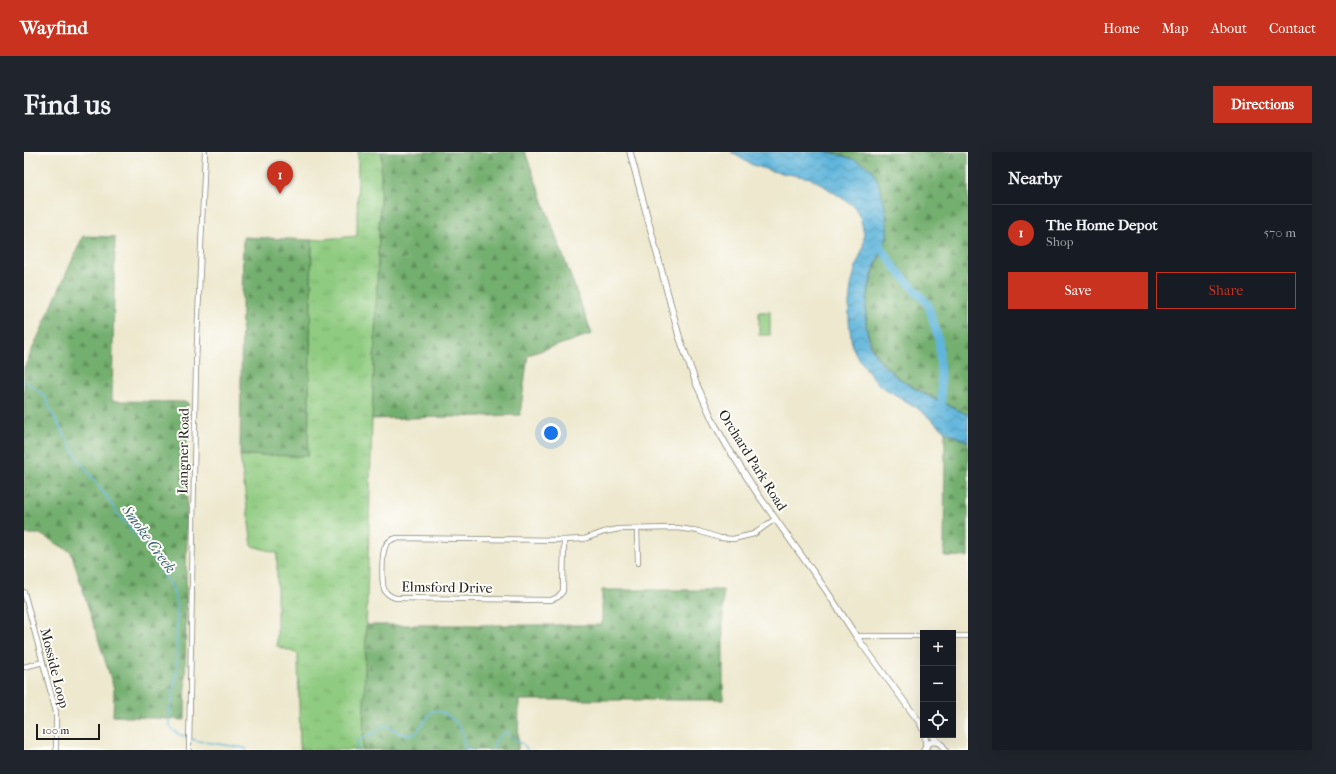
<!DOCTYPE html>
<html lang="en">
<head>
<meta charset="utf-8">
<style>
  body { margin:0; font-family:"IM FELL French Canon",serif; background:#20242c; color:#f1f3f6 }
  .controls { position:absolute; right:12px; bottom:12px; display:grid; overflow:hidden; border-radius:0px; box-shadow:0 4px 16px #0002 }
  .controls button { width:36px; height:36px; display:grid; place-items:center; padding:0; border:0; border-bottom:1px solid #363941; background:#171b24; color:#f1f3f6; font:20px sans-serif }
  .scale { position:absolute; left:12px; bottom:10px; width:64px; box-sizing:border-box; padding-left:4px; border:2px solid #1c1c1c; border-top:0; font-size:11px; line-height:14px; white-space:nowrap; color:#1c1c1c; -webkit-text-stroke:3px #fdfcf7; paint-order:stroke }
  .you { position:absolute; left:527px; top:281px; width:14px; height:14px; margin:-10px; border:3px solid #fff; border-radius:50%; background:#1a73e8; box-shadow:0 0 0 6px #1a73e833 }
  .badge { display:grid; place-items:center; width:26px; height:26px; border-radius:50%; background:#c8321e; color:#fff; font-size:13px; font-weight:700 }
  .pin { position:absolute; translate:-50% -33px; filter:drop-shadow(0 1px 2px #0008) }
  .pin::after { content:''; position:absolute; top:21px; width:14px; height:12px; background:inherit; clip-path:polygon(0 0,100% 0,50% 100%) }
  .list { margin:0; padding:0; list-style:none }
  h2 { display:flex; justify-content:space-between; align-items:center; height:52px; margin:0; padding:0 16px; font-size:17px }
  h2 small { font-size:13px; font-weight:400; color:#9ea1a6 }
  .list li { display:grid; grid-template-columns:26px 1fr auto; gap:12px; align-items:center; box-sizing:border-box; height:56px; padding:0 16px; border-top:1px solid #363941 }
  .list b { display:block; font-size:15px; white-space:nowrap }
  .list p { margin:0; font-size:13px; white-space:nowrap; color:#9ea1a6 }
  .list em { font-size:13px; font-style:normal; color:#9ea1a6 }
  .actions { display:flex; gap:8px; padding:12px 16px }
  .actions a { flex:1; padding:9px 0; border:1px solid #c8321e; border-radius:0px; text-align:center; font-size:14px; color:#c8321e }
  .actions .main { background:#c8321e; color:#fff }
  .icon { flex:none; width:22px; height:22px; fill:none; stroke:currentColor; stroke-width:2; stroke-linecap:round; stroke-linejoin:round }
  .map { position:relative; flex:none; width:944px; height:598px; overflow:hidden; border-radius:0px }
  header { display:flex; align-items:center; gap:24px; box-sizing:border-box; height:56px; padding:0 20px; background:#c8321e; color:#fff }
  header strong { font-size:19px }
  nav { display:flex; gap:22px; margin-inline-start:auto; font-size:14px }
  .intro { display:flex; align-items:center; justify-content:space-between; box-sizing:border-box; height:96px; padding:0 24px }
  h1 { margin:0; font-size:28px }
  .button { padding:10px 18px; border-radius:0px; background:#c8321e; color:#fff; font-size:14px; font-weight:700 }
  main { display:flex; gap:24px; padding:0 24px }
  aside { flex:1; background:#171b24; border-radius:0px; box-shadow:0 4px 16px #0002 }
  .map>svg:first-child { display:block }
  .grass { fill:url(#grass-tufts); stroke:#56744e }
  .forest { fill:url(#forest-firs); stroke:#486645 }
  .park { fill:#8fcb80; stroke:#56744e }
  .water { fill:url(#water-waves); stroke:#3e687c }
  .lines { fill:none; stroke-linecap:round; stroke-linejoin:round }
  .stream { stroke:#5fb5db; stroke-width:1.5 }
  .river { stroke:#5fb5db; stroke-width:8 }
  .minor-casing { stroke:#848275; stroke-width:6 }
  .major-casing { stroke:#848275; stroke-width:7 }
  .minor { stroke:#fff; stroke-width:4.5 }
  .major { stroke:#fff; stroke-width:5.5 }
  .labels { text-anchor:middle; stroke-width:4; stroke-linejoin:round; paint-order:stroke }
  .street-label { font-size:14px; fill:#1c1c1c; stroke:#fdfcf7 }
  .water-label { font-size:15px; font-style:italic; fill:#3a6172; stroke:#fdfcf7 }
</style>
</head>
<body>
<header>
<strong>Wayfind</strong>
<nav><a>Home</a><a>Map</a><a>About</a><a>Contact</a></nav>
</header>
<div class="intro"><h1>Find us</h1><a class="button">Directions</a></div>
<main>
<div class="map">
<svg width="944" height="598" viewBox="0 0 944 598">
  <defs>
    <pattern id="grass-tufts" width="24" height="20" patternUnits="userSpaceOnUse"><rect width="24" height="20" fill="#8fcb80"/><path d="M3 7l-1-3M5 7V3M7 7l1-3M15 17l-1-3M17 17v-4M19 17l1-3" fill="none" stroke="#7bae6e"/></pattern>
    <pattern id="forest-firs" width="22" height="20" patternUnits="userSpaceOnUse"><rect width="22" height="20" fill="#73af6e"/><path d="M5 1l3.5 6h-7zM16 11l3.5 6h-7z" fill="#5e8e5a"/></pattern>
    <pattern id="water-waves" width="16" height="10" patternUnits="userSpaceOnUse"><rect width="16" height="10" fill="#5fb5db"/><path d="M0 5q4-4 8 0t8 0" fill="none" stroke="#4e92b1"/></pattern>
  </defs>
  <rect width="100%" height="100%" fill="#fdfcf7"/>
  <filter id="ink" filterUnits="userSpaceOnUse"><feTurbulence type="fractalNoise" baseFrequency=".025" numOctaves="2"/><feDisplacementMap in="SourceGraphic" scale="8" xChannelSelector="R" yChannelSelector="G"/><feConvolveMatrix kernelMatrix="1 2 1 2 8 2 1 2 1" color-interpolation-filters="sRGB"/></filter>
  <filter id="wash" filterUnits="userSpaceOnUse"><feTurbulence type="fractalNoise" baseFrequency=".012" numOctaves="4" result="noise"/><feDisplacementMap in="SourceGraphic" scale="16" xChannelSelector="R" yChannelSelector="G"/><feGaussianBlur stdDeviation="0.9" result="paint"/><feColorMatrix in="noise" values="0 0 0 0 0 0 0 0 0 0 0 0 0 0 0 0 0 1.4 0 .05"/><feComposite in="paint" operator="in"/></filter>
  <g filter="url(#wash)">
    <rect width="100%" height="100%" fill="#ede8ce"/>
    <!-- grass -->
    <polygon class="grass" points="334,0 358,0 348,267 339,598 276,598 274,502 253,494 253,401 228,394 216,303 284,304 288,88 333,84"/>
    <!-- forest -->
    <g class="forest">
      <polygon points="358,0 501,0 568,182 504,203 496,263 348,267"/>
      <polygon points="803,0 944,0 944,263 896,239 876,227 862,214 851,202 842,175 842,149 851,115 857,103 863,82 860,52 855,30 827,6"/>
      <polygon points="59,84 91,85 88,249 164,250 161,568 89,564 90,537 47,400 16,382 0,382 0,216"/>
      <polygon points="219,85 288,88 284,304 216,303"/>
      <polygon points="921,279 944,290 944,405 920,404"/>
      <polygon points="578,438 699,438 699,548 495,548 494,598 339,598 342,473 578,473"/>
    </g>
    <!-- park -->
    <rect class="park" x="735" y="160" width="11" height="23"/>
    <!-- water -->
    <path class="water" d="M707,0C729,0 751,0 774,0C783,0 794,0 804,0C815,2 838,9 846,16C857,27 865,68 863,83C861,95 854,105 850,117C842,143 836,177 851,202C869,231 914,248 944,263V290L921,279L892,255L855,233L834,206L828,194L825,168V151L827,134L832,114L839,96L840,81L836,65L830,54L797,32L786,26L747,19L726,12Z"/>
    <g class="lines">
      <!-- stream -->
      <g class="stream">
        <polyline points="0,229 20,243 30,265 55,308 82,344 95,364 122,394 149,437 153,454 153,519 146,558 146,575 154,582 174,589 221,596 223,598"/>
        <path d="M334,598L333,588L350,581L362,573L377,582H392L408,559C420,558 433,568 438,580C439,585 440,591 441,596L448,598"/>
        <polyline points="468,598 472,588 481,580 501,594 503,598"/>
      </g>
      <!-- river -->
      <polyline class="river" points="854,91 872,117 904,152 915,189 918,259"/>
    </g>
  </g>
  <g filter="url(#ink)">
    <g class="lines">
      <!-- minor casing -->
      <g class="minor-casing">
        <g id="minor">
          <polyline points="613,377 614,411"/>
          <path d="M373,386L540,388L539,439L534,445L527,448L372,446C367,445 364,443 361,439C357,433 358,402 361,395C363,390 368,387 373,386Z"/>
          <polyline points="540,388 560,387 580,380 595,377 653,376 674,379 696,386 709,387 730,382 751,367"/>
          <polyline points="0,440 32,560 32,598"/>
          <polyline points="832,484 899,484"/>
          <polyline points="929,484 944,484"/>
          <polyline points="0,515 19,510"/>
          <polyline points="165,598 172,212 181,0"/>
        </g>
      </g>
      <!-- major casing -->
      <g class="major-casing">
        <g id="major">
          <polyline points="606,0 655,184 672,231 690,271 703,294 733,341 802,438 832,484 896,571 899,577"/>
          <polyline points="901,583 902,594"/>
          <polyline points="908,583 914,590"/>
          <path d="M900,598L905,591C912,588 918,591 921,598"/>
        </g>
      </g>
      <!-- minor -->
      <use href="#minor" class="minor"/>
      <!-- major -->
      <use href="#major" class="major"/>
    </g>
  </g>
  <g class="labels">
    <!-- street labels -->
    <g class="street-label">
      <text transform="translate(159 299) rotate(-89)" y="5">Langner Road</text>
      <text transform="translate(729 308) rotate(58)" y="5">Orchard Park Road</text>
      <text transform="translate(423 435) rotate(1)" y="5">Elmsford Drive</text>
      <text transform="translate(31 516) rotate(76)" y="5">Mosside Loop</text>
    </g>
    <!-- water labels -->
    <g class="water-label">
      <text transform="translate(125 387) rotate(54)" y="5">Smoke Creek</text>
    </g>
  </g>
</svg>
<div class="controls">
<button>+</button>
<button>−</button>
<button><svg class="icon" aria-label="locate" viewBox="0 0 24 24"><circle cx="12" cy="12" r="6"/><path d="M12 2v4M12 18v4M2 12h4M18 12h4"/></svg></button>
</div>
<div class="scale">100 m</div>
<div class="you"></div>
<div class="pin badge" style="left:256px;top:42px">1</div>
</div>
<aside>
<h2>Nearby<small></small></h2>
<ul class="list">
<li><span class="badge">1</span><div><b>The Home Depot</b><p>Shop</p></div><em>570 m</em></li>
</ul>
<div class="actions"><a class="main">Save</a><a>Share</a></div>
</aside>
</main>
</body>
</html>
